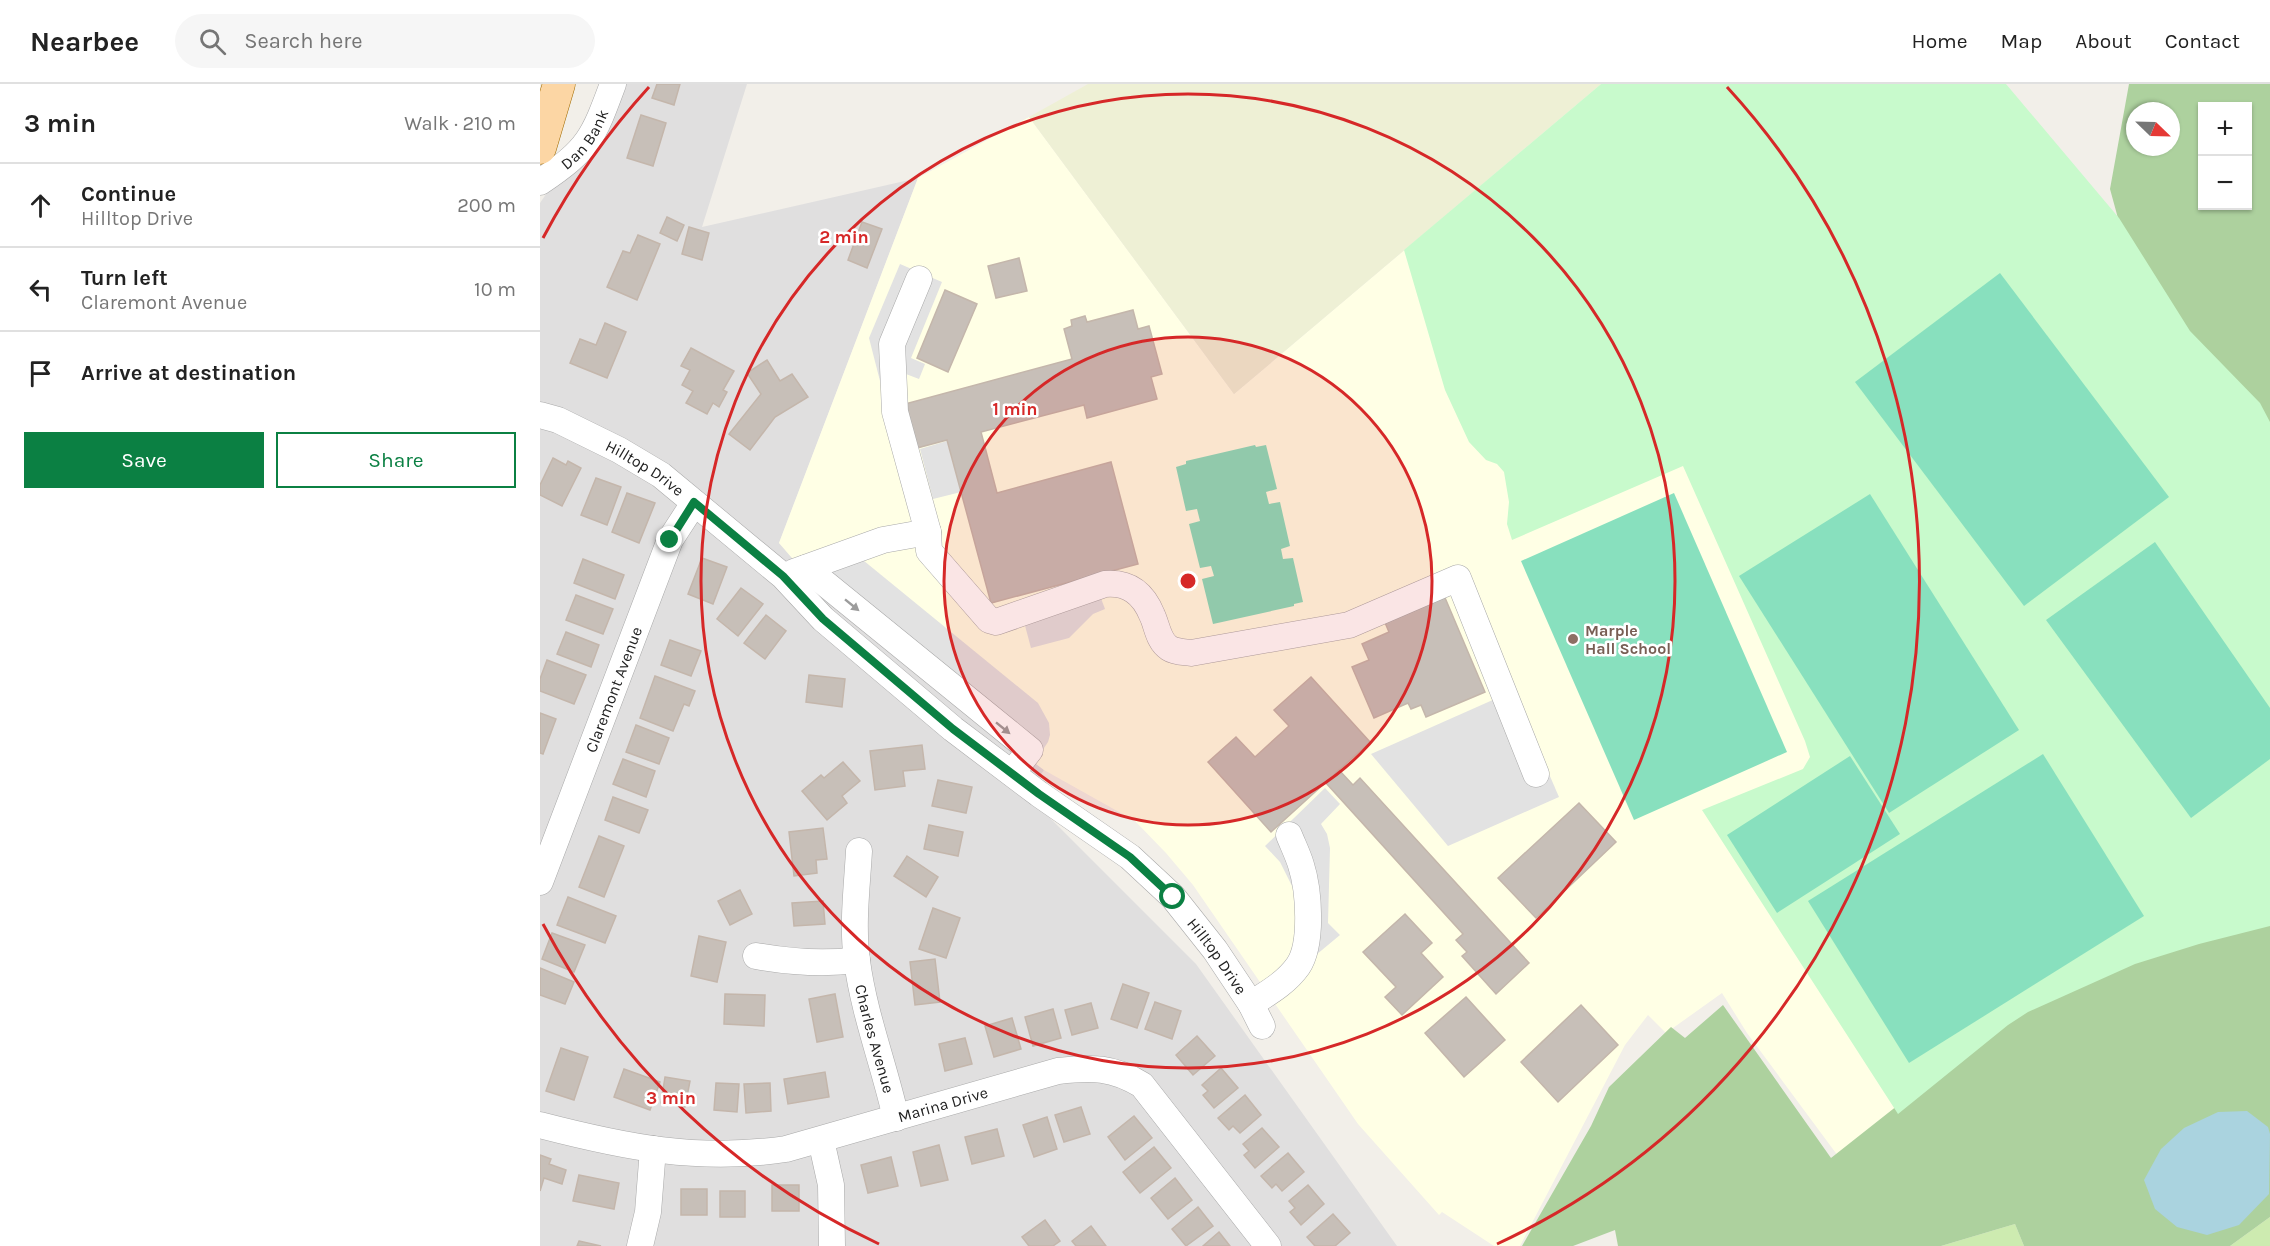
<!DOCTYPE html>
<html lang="en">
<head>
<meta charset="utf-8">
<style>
  body { margin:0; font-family:Karla,sans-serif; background:#f6f6f6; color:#222 }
  .controls { position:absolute; right:18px; top:18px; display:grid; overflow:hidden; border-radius:0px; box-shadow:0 2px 4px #0004 }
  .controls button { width:54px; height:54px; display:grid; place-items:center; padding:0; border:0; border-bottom:2px solid #e0e0e0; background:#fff; color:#222; font:30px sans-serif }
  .compass { position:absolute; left:1586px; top:18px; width:54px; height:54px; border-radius:50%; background:#fff; box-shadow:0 2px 4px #0004; rotate:113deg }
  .stop { position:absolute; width:18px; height:18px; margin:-14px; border:4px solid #0b8043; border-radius:50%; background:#fff }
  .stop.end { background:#0b8043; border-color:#fff; box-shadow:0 2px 6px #0008 }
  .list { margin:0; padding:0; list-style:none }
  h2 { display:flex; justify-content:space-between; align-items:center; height:78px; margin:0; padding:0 24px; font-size:26px }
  h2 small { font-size:20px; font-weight:400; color:#767676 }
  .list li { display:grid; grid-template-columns:39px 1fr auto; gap:18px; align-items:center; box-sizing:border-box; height:84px; padding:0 24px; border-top:2px solid #e0e0e0 }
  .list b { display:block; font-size:22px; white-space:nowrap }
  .list p { margin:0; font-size:20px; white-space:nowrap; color:#767676 }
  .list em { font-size:20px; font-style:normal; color:#767676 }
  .actions { display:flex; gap:12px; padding:18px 24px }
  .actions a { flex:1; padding:14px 0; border:2px solid #0b8043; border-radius:0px; text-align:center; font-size:21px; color:#0b8043 }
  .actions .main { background:#0b8043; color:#fff }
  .icon { flex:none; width:33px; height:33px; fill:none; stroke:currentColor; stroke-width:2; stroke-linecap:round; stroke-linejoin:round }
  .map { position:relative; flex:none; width:1730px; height:1162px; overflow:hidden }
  header { display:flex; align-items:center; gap:36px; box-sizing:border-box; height:84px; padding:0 30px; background:#fff; border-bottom:2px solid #e0e0e0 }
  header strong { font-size:28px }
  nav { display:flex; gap:33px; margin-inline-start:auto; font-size:21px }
  .search { width:420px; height:54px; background:#f6f6f6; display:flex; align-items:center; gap:15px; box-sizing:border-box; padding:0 21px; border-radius:33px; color:#767676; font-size:22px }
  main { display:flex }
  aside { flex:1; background:#fff }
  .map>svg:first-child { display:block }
  .residential { fill:#e0dfdf }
  .education { fill:#ffffe5 }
  .farmland { fill:#eef0d5 }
  .grass { fill:#cdebb0 }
  .forest { fill:#add19e; fill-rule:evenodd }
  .park { fill:#c8facc }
  .pitch { fill:#88e0be }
  .parking { fill:#e2e2e2 }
  .water { fill:#aad3df }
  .building { fill:#c7bfb8; stroke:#c4b6ab; stroke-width:1.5 }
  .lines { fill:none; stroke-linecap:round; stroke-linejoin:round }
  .minor-casing { stroke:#a9a9a9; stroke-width:27 }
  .major-casing { stroke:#a06b00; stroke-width:33 }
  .minor { stroke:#fff; stroke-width:26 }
  .major { stroke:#fcd6a4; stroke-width:32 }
  .oneway { fill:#9c9c9c }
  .route { stroke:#0b8043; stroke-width:8 }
  .ring { fill:none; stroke:#d62828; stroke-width:3 }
  .education-dot { fill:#8d6e63; stroke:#fff; stroke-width:2 }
  .labels { text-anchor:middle; stroke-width:5; stroke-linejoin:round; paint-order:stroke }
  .street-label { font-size:16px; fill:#222; stroke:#fff }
  .education-label { font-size:16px; font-weight:bold; fill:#785e54; stroke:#fff; text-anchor:start }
  .centre { fill:#d62828; stroke:#fff; stroke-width:3 }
  .ring-label { font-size:18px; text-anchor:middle; font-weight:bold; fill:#d62828; stroke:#fff; stroke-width:5; stroke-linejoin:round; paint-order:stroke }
</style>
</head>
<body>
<header>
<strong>Nearbee</strong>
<div class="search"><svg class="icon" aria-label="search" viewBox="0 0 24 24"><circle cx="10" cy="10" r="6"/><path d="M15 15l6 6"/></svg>Search here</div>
<nav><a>Home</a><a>Map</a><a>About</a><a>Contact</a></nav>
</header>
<main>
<aside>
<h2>3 min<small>Walk · 210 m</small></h2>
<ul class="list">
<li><svg class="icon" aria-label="ahead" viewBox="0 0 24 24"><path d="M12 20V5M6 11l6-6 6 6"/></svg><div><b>Continue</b><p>Hilltop Drive</p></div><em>200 m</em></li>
<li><svg class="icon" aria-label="left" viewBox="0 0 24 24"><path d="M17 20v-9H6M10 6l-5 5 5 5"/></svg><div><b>Turn left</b><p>Claremont Avenue</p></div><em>10 m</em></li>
<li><svg class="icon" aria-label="arrive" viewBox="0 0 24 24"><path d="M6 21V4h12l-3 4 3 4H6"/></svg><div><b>Arrive at destination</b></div></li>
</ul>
<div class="actions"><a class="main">Save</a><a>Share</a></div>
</aside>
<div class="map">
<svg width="1730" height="1162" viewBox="0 0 1730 1162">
  <rect width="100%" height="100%" fill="#f2efe9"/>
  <!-- residential -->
  <polygon class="residential" points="60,0 207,0 162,143 378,94 239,459 384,594 504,686 487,711 656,880 857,1162 0,1162 0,119 46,51"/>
  <!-- education -->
  <polygon class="education" points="1061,0 1466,0 1730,842 1301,1076 1207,949 1182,909 1126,949 1108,931 1085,961 980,1162 954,1162 902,1128 899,1131 818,1040 653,801 626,769 595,737 504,686 384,594 288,516 239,459 378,94 489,33 694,310"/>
  <!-- farmland -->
  <polygon class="farmland" points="548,0 1061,0 694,310 489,33"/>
  <!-- grass -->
  <g class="grass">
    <polygon points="1730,1133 1730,1162 1690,1162"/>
    <polygon points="1475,1140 1484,1162 1401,1162"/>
  </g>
  <!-- forest -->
  <g class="forest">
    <path d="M1589,0H1730V410L1596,200L1570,105ZM1662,22H1708V122H1662ZM1595,27H1631V63H1595Z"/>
    <polygon points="1730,839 1730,1133 1690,1162 1484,1162 1475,1140 1401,1162 1078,1162 1075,1146 1033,1162 982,1162 1051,1042 1069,1003 1131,943 1145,954 1183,921 1291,1074 1481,924 1593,878"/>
  </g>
  <!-- park -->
  <polygon class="park" points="1061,0 1466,0 1579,134 1650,247 1720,319 1730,338 1730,842 1659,860 1595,880 1488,928 1468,941 1358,1030 1162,726 1263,685 1270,673 1265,657 1143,382 972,456 967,440 969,418 964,388 957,380 946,376 929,358 905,306 864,166"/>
  <!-- pitch -->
  <g class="pitch">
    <polygon points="1460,189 1629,413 1484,522 1315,298"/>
    <polygon points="715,361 716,363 726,361 737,405 726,408 729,420 740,418 750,462 741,465 743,475 753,474 763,518 754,520 754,522 673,540 662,495 674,492 671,482 660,484 649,440 660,437 657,425 646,427 636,383 646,380 646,377"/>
    <polygon points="1134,409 1247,668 1094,736 981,477"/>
    <polygon points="1330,410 1479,646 1349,729 1199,492"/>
    <polygon points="1615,458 1730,624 1730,675 1651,734 1506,536"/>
    <polygon points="1503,670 1604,832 1369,979 1268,817"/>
    <polygon points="1310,672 1360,750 1237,829 1187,751"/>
  </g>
  <!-- parking -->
  <g class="parking">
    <polygon points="360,180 402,198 371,274 385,280 379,295 366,290 340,297 329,254"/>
    <polygon points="407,357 421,408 393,415 380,365"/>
    <polygon points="318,472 498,619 509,639 510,651 508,658 494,679 269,494"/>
    <polygon points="559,509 565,525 553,530 529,554 491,564 483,534"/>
    <polygon points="973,607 1019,713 908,762 831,670"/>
    <polygon points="785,704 800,720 781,740 787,750 790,764 788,839 800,851 764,881 756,810 740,778 725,762"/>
  </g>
  <!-- water -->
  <polygon class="water" points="1707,1027 1728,1043 1730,1050 1729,1110 1699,1141 1667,1151 1637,1143 1615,1125 1604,1096 1621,1065 1644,1044 1678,1028"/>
  <!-- building -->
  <g class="building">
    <polygon points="117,0 140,0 134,21 112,14"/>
    <polygon points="101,31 126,39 113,82 87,74"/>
    <polygon points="127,133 144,141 137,157 120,149"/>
    <polygon points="322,138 342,145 327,184 308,176"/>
    <polygon points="149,143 169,149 162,176 142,170"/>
    <polygon points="98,151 120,160 97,216 67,203 83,167 90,169"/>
    <polygon points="479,174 487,207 456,214 448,182"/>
    <polygon points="405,206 437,220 408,288 377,274"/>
    <polygon points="593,226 598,245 609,242 622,290 611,293 617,315 547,334 544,321 441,348 457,409 571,378 598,480 451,519 407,356 377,364 365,320 532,275 524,245 532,242 531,236 545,232 547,238"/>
    <polygon points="65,239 86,248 67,294 30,279 40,255 56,261"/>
    <polygon points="151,264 194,287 183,306 187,308 179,323 173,319 167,330 146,319 153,307 142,301 150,286 141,282"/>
    <polygon points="227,276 240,297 252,290 268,313 235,333 210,366 189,350 221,310 207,289"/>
    <polygon points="13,374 26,381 28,377 41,384 22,422 0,411 0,401"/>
    <polygon points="56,394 81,403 67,441 41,431"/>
    <polygon points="87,409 115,419 99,459 72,448"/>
    <polygon points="162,474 187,483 173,520 148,510"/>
    <polygon points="43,475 84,491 75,515 34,499"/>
    <polygon points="201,504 223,520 198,552 177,535"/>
    <polygon points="903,509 945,608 886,633 881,621 871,625 868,619 834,634 812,583 829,576 822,560 849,548 843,534"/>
    <polygon points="36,511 73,525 63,550 26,536"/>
    <polygon points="226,531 246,547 225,575 204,559"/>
    <polygon points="26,548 59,561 51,583 17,570"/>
    <polygon points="130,556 161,567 151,592 121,581"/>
    <polygon points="7,576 46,591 34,620 0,607 0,595"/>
    <polygon points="269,591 305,595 302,623 266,618"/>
    <polygon points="115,592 155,607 149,622 144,620 133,647 100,634"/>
    <polygon points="771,593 830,658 731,748 668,678 696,653 715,673 749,642 734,626"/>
    <polygon points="0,629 16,635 3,670 0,669"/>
    <polygon points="96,641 129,654 119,680 86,668"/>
    <polygon points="382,661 385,685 363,687 365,702 335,706 330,667"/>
    <polygon points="83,675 115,687 106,713 73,700"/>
    <polygon points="303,678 320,697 302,712 307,719 287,736 262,707 281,691 284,694"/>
    <polygon points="799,686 813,701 820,694 989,879 956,910 922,872 927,868 916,856 923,850 786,699"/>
    <polygon points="398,696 432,703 426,729 392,722"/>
    <polygon points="73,713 108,726 99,749 65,736"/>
    <polygon points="1039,719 1076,758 996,834 958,794"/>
    <polygon points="389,741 423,748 418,772 384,765"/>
    <polygon points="283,744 287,775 276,776 277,789 254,792 249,748"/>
    <polygon points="59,752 84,762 64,813 39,803"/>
    <polygon points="367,772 398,793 386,813 354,792"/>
    <polygon points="200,806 212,830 190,841 178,817"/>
    <polygon points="28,813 76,832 65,859 17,841"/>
    <polygon points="283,817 285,840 254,842 252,819"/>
    <polygon points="393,824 420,834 406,874 379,865"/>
    <polygon points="865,830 892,859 881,869 903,893 862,931 845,913 856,903 823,868"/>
    <polygon points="12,849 45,861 34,888 2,875"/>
    <polygon points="159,852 186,858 177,898 151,892"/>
    <polygon points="395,875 400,918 375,921 370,878"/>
    <polygon points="0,884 34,898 25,920 0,911"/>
    <polygon points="583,900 609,909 597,944 571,935"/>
    <polygon points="185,910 225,911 224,942 184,940"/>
    <polygon points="295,910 303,953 277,958 269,915"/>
    <polygon points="926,913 965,956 924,993 885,949"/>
    <polygon points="615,918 641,927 632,955 605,945"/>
    <polygon points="551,919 558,944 532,951 525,926"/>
    <polygon points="1041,921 1078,961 1018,1018 981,978"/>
    <polygon points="513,925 521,954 493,962 485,933"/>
    <polygon points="472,934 481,965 454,973 445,942"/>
    <polygon points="657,952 675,972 653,991 636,971"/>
    <polygon points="425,954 432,980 405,987 399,960"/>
    <polygon points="21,964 48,973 34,1016 6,1007"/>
    <polygon points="681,984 698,1004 674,1024 663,1011 668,1007 662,1001"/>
    <polygon points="84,985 120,998 110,1026 74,1013"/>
    <polygon points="285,988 289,1013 248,1020 244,995"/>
    <polygon points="125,993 150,997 145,1023 121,1019"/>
    <polygon points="176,999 199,1000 197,1028 174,1026"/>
    <polygon points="230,999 231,1027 206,1029 204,1000"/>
    <polygon points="705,1011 721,1031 700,1049 693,1042 689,1046 678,1034"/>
    <polygon points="541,1023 550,1050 524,1058 515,1031"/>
    <polygon points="594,1032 612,1054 585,1076 568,1053"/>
    <polygon points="507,1033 517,1065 494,1073 483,1041"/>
    <polygon points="722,1044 739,1063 715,1084 704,1071 709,1067 703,1060"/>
    <polygon points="457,1045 464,1072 432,1080 425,1053"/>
    <polygon points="399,1061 408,1096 381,1102 373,1068"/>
    <polygon points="614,1063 631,1084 600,1109 583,1088"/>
    <polygon points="748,1069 764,1088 742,1107 736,1100 732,1104 721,1092"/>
    <polygon points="0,1071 11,1075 9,1080 26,1086 22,1100 4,1094 0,1107"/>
    <polygon points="351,1073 358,1102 328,1109 321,1081"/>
    <polygon points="39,1091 79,1099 74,1125 33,1117"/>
    <polygon points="635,1094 652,1116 628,1135 611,1114"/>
    <rect x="232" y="1101" width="27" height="26"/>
    <polygon points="768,1101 784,1120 761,1141 750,1128 755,1124 749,1117"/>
    <rect x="141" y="1105" width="26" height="26"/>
    <rect x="180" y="1107" width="25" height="26"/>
    <polygon points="658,1123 673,1142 646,1162 632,1145"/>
    <polygon points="793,1130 810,1149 795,1162 775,1162 767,1153"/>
    <polygon points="505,1136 520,1157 513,1162 489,1162 482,1153"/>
    <polygon points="551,1142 566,1162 536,1162 532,1157"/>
    <polygon points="679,1148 690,1162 663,1162"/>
    <polygon points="39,1157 61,1162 37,1162"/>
  </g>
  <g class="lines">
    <!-- minor casing -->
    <g class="minor-casing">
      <g id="minor">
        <path id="s1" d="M0,98C49,65 53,54 73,0"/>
        <path d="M379,195L352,260L355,328L388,448L389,467L449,536L456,538L565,500C588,498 603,509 612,531C617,541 618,557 629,564C635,568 644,568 651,569L809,541L918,494L996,690"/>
        <path id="s2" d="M0,331L18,336L79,366L121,391L243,492L283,535L413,645L499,710L590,773L633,813L675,866L711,920L722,942"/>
        <polyline points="266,484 490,666 472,689"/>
        <polyline points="254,488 343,456 388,448"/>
        <path id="s3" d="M319,767C317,803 312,841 317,877C324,930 344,981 356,1034"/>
        <path id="s4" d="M0,798L130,456L154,419"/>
        <path d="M216,872C250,878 282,881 317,876"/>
        <path d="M711,920C728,909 746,899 758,882C773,860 769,806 761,781C758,771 753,761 749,751"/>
        <path id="s5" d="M0,1041C85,1063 158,1078 246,1065L518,987C552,983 573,983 602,1001L728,1162"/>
        <polyline points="281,1056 291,1101 292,1162"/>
        <polyline points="100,1162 108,1128 113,1065"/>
      </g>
    </g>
    <!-- major casing -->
    <g class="major-casing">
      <polyline id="major" points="0,64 19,0"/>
    </g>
    <!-- minor -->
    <use href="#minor" class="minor"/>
    <!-- major -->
    <use href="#major" class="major"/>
  </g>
  <!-- one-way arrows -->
  <defs><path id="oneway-solid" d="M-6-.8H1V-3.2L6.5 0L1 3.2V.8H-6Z" transform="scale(1.5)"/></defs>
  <g class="oneway">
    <use href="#oneway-solid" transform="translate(312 521) rotate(39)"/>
    <use href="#oneway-solid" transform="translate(463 644) rotate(39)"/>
  </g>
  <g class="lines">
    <!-- route -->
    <polyline class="route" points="130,456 154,418 243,492 283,535 413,645 499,710 590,773 633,813"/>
  </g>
  <!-- distance rings -->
  <circle cx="648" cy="497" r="244" fill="#d62828" fill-opacity=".12"/>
  <g class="ring">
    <circle cx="648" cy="497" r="244"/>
    <circle cx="648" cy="497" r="487"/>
    <path d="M339 1160A731 731 0 0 1 3 840M3 154A731 731 0 0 1 109 3M1187 3A731 731 0 0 1 957 1160"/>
  </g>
  <!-- markers -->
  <circle class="education-dot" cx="1033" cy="555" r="6"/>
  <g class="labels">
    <!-- street labels -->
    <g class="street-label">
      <text dy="6" stroke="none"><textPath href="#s1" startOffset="63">Dan Bank</textPath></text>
      <text dy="6" stroke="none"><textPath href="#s2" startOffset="118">Hilltop Drive</textPath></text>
      <text dy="6" stroke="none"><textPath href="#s4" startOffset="206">Claremont Avenue</textPath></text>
      <text dy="6" stroke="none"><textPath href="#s2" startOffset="874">Hilltop Drive</textPath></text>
      <text dy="6" stroke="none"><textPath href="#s3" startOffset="190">Charles Avenue</textPath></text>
      <text dy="6" stroke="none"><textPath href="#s5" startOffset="412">Marina Drive</textPath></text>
    </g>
    <!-- education labels -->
    <g class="education-label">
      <text x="1045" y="552">Marple<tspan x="1045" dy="18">Hall School</tspan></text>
    </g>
  </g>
  <circle cx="648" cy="497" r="9" class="centre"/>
  <g class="ring-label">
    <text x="304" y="159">2 min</text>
    <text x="475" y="331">1 min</text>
    <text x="131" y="1020">3 min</text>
  </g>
</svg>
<div class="controls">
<button>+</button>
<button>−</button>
</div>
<svg class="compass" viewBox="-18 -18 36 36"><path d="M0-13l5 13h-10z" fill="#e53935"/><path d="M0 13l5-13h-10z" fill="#767676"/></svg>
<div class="stop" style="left:633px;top:813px"></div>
<div class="stop end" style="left:130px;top:456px"></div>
</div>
</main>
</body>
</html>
